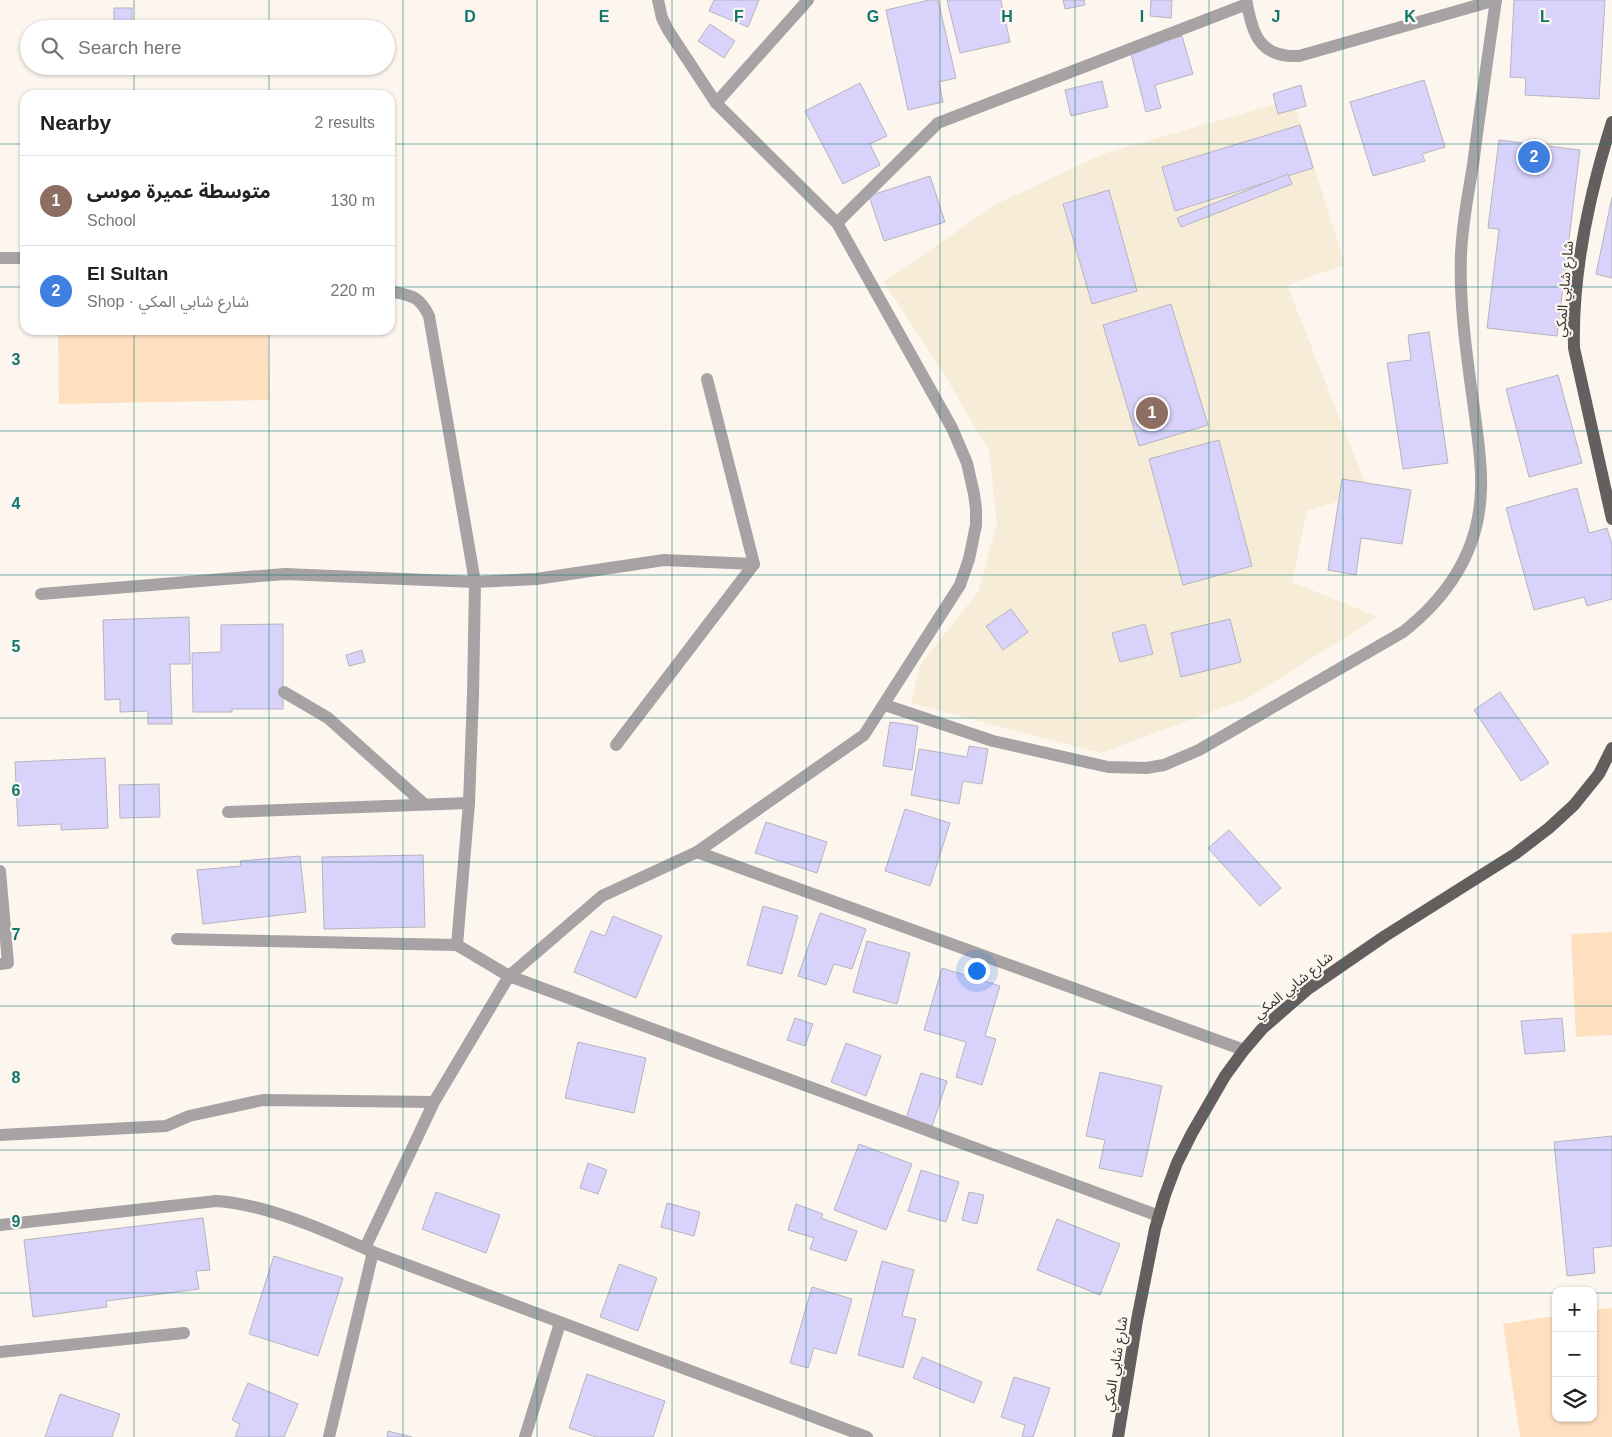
<!DOCTYPE html>
<html lang="en">
<head>
<meta charset="utf-8">
<style>
  body { margin:0; font-family:Arial,"Noto Sans Arabic",sans-serif; background:#f6f6f6; color:#222 }
  .controls { position:absolute; right:15px; bottom:15px; display:grid; overflow:hidden; border-radius:10px; box-shadow:0 1px 4px #0004 }
  .controls button { width:45px; height:45px; display:grid; place-items:center; padding:0; border:0; border-bottom:1px solid #e0e0e0; background:#fff; color:#222; font:25px sans-serif }
  .you { position:absolute; left:976px; top:970px; width:18px; height:18px; margin:-12px; border:4px solid #fff; border-radius:50%; background:#1a73e8; box-shadow:0 0 0 8px #1a73e833 }
  .badge { display:grid; place-items:center; width:32px; height:32px; border-radius:50%; background:#d93025; color:#fff; font-size:16px; font-weight:700 }
  .pin { position:absolute; translate:-50% -50%; border:2px solid #fff; box-shadow:0 1px 5px #0006 }
  .list { margin:0; padding:0; list-style:none }
  h2 { display:flex; justify-content:space-between; align-items:center; height:65px; margin:0; padding:0 20px; font-size:21px }
  h2 small { font-size:16px; font-weight:400; color:#767676 }
  .list li { display:grid; grid-template-columns:32px 1fr auto; gap:15px; align-items:center; box-sizing:border-box; height:90px; padding:0 20px; border-top:1px solid #e0e0e0 }
  .list b { display:block; font-size:19px; white-space:nowrap }
  .list p { margin:0; font-size:16px; white-space:nowrap; color:#767676 }
  .list em { font-size:16px; font-style:normal; color:#767676 }
  .icon { flex:none; width:28px; height:28px; fill:none; stroke:currentColor; stroke-width:2; stroke-linecap:round; stroke-linejoin:round }
  .map { position:relative; flex:none; width:1612px; height:1437px; overflow:hidden }
  .search { position:absolute; background:#fff; box-shadow:0 1px 4px #0004; left:20px; top:20px; width:375px; height:55px; display:flex; align-items:center; gap:12px; box-sizing:border-box; padding:0 18px; border-radius:28px; color:#767676; font-size:19px }
  .panel { position:absolute; background:#fff; box-shadow:0 1px 4px #0004; left:20px; top:90px; width:375px; height:245px; border-radius:15px }
  .map>svg:first-child { display:block }
  .education { fill:#f7ecd7 }
  .green { fill:#fee0c1 }
  .building { fill:#d9d3fb; stroke:#b6b4bd }
  .lines { fill:none; stroke-linecap:round; stroke-linejoin:round }
  .minor { stroke:#a7a2a3; stroke-width:12 }
  .major { stroke:#655e5e; stroke-width:12 }
  .grid { fill:none; stroke:#0f766e; stroke-width:1; stroke-opacity:0.55 }
  .labels { text-anchor:middle; stroke-width:4.5; stroke-linejoin:round; paint-order:stroke }
  .street-label { font-size:14px; fill:#302d2b; stroke:#fdf6ef }
  .grid-label { font-size:16px; text-anchor:middle; font-weight:bold; fill:#0f766e; stroke:#fdf6ef; stroke-width:4.5; stroke-linejoin:round; paint-order:stroke }
</style>
</head>
<body>
<div class="map">
<svg width="1612" height="1437" viewBox="0 0 1612 1437">
  <rect width="100%" height="100%" fill="#fdf6ef"/>
  <!-- education -->
  <polygon class="education" points="1293,99 1345,265 1287,285 1369,492 1307,511 1292,582 1378,617 1248,698 1101,753 911,703 920,665 978,592 997,524 989,451 944,374 884,282 996,204 1103,154"/>
  <!-- green -->
  <g class="green">
    <polygon points="58,330 268,330 270,400 59,404"/>
    <polygon points="1612,932 1612,1035 1576,1037 1571,934"/>
    <polygon points="1612,1308 1612,1437 1520,1437 1503,1324 1556,1316 1556,1418 1593,1418 1593,1310"/>
  </g>
  <!-- building -->
  <g class="building">
    <polygon points="714,0 759,0 748,27 709,11"/>
    <polygon points="929,0 938,0 956,78 939,82 943,102 908,110 886,10"/>
    <polygon points="947,0 1001,0 1010,42 960,53"/>
    <polygon points="1063,0 1084,0 1085,5 1065,9"/>
    <polygon points="1151,0 1172,0 1171,18 1150,16"/>
    <polygon points="1514,0 1605,0 1599,99 1525,95 1526,78 1510,77"/>
    <rect x="114" y="8" width="18" height="21"/>
    <polygon points="710,24 735,41 724,58 698,41"/>
    <polygon points="1182,36 1193,74 1155,85 1161,108 1146,112 1130,50"/>
    <polygon points="1424,80 1445,147 1422,154 1425,161 1373,176 1350,102"/>
    <polygon points="1102,81 1108,107 1071,116 1065,90"/>
    <polygon points="860,83 887,136 870,144 880,165 843,184 805,111"/>
    <polygon points="1301,85 1306,106 1278,114 1273,94"/>
    <polygon points="1300,125 1313,168 1175,211 1162,167"/>
    <polygon points="1499,140 1580,150 1557,336 1487,328 1499,229 1488,228"/>
    <polygon points="1288,174 1292,184 1181,227 1177,218"/>
    <polygon points="930,176 945,222 884,241 869,196"/>
    <polygon points="1109,190 1137,291 1092,304 1063,204"/>
    <polygon points="1612,197 1612,278 1596,274"/>
    <polygon points="1171,304 1208,425 1139,446 1103,325"/>
    <polygon points="1429,332 1448,463 1403,469 1387,363 1411,360 1408,335"/>
    <polygon points="1558,375 1582,463 1529,477 1506,389"/>
    <polygon points="1219,440 1252,566 1183,585 1149,459"/>
    <polygon points="1342,479 1411,490 1402,544 1361,538 1356,575 1328,570"/>
    <polygon points="1577,488 1589,533 1607,528 1612,545 1612,599 1587,606 1584,597 1534,610 1506,508"/>
    <polygon points="1011,609 1028,632 1003,650 986,626"/>
    <polygon points="189,617 190,664 170,664 172,724 148,724 148,711 120,712 120,699 105,700 103,620"/>
    <polygon points="1230,619 1241,662 1181,677 1171,633"/>
    <polygon points="283,624 283,709 232,709 232,712 193,712 192,653 221,652 221,625"/>
    <polygon points="1145,624 1153,654 1120,662 1112,633"/>
    <polygon points="362,650 365,662 349,666 346,655"/>
    <polygon points="1500,692 1549,763 1521,781 1474,710"/>
    <polygon points="890,722 918,726 912,770 883,766"/>
    <polygon points="969,746 988,749 982,784 963,781 959,804 911,795 919,749 967,757"/>
    <polygon points="105,758 108,828 61,830 61,824 18,826 15,762"/>
    <polygon points="159,784 160,817 120,818 119,785"/>
    <polygon points="905,809 950,823 930,886 885,871"/>
    <polygon points="766,822 827,842 817,873 755,853"/>
    <polygon points="1229,830 1281,888 1260,906 1208,848"/>
    <polygon points="423,855 425,927 324,929 322,857"/>
    <polygon points="300,856 306,912 203,924 197,870 241,866 240,861"/>
    <polygon points="763,906 798,916 782,974 747,965"/>
    <polygon points="820,913 866,929 852,969 834,964 826,985 798,976"/>
    <polygon points="613,916 662,936 636,998 574,972 591,931 605,936"/>
    <polygon points="867,941 910,953 897,1004 853,992"/>
    <polygon points="942,968 1000,986 985,1036 996,1039 982,1085 956,1077 966,1042 924,1030"/>
    <polygon points="795,1018 813,1024 805,1046 787,1040"/>
    <polygon points="1562,1018 1565,1051 1525,1054 1521,1021"/>
    <polygon points="578,1042 646,1058 634,1113 565,1098"/>
    <polygon points="846,1043 881,1056 866,1096 831,1082"/>
    <polygon points="1100,1072 1162,1086 1142,1177 1099,1168 1105,1140 1086,1136"/>
    <polygon points="921,1073 947,1081 932,1126 906,1118"/>
    <polygon points="1612,1136 1612,1246 1593,1248 1595,1273 1567,1276 1554,1142"/>
    <polygon points="859,1144 912,1164 886,1230 834,1210"/>
    <polygon points="588,1163 607,1170 598,1194 580,1188"/>
    <polygon points="921,1170 959,1182 946,1222 908,1211"/>
    <polygon points="436,1192 500,1215 486,1253 422,1229"/>
    <polygon points="969,1192 984,1195 977,1224 962,1220"/>
    <polygon points="667,1203 700,1212 694,1236 661,1227"/>
    <polygon points="796,1204 823,1214 821,1218 857,1231 846,1261 810,1249 814,1238 788,1230"/>
    <polygon points="203,1218 210,1270 196,1271 199,1289 106,1301 107,1307 33,1317 24,1240"/>
    <polygon points="1057,1219 1120,1244 1100,1295 1037,1270"/>
    <polygon points="274,1256 343,1278 318,1356 249,1334"/>
    <polygon points="882,1261 914,1270 902,1316 916,1319 903,1368 858,1355"/>
    <polygon points="619,1264 657,1278 638,1331 600,1317"/>
    <polygon points="812,1287 852,1299 836,1354 814,1348 808,1368 790,1363"/>
    <polygon points="922,1357 982,1382 974,1403 913,1378"/>
    <polygon points="587,1374 665,1401 653,1437 596,1437 569,1428"/>
    <polygon points="1014,1377 1050,1388 1033,1437 1022,1437 1025,1425 1001,1417"/>
    <polygon points="248,1383 298,1404 284,1437 235,1437 240,1424 232,1420"/>
    <polygon points="60,1394 120,1414 112,1437 45,1437"/>
    <polygon points="388,1431 412,1437 387,1437"/>
  </g>
  <g class="lines">
    <!-- minor -->
    <g class="minor">
      <polyline points="658,0 662,18 668,30 716,103 837,223 952,428 967,463 974,494 976,509 976,525 969,559 960,585 864,735 697,852 602,896 509,976 1159,1216"/>
      <path d="M1246,0C1253,33 1258,58 1299,56L1496,0"/>
      <polyline points="716,103 808,0"/>
      <polyline points="837,223 938,123 1247,4"/>
      <polyline points="0,258 25,258"/>
      <path d="M41,594L285,574L475,582L429,316C419,295 411,296 390,291"/>
      <polyline points="284,692 328,718 424,804"/>
      <path d="M885,705L993,741L1108,767L1146,768L1164,765L1199,750L1403,632C1450,595 1480,549 1481,488C1482,464 1478,440 1475,416C1468,363 1459,309 1461,255C1462,224 1468,195 1473,165C1480,110 1488,55 1496,0"/>
      <polyline points="616,745 754,564 707,379"/>
      <polyline points="228,812 469,803"/>
      <polyline points="697,852 1244,1050"/>
      <polyline points="0,871 8,963 0,964"/>
      <polyline points="177,939 457,945"/>
      <polyline points="0,1135 166,1126 189,1116 263,1100 434,1102"/>
      <path d="M0,1225L216,1201C266,1204 327,1231 373,1252L867,1437"/>
      <polyline points="365,1248 434,1102 509,976 457,945 469,803 473,695 475,582 536,579 664,560 754,564"/>
      <polyline points="0,1352 184,1333"/>
      <polyline points="329,1437 373,1252"/>
      <polyline points="525,1437 560,1323"/>
    </g>
    <!-- major -->
    <g class="major">
      <path d="M1612,122C1589,195 1572,272 1574,348L1612,519"/>
      <polyline points="1118,1437 1137,1320 1155,1229 1165,1195 1177,1163 1192,1133 1225,1076 1244,1050 1262,1029 1308,989 1385,936 1515,854 1549,828 1574,805 1599,774 1612,748"/>
    </g>
  </g>
  <!-- grid -->
  <path class="grid" d="M134,0V29M269,0V29M403,0V1437M537,0V1437M672,0V1437M806,0V1437M940,0V1437M1075,0V1437M1209,0V1437M1343,0V1437M1478,0V1437M134,66V95M269,66V95M0,144H25M390,144H1612M0,287H25M390,287H1612M134,330V1437M269,330V1437M0,431H1612M0,575H1612M0,718H1612M0,862H1612M0,1006H1612M0,1150H1612M0,1293H1556M1593,1293H1612"/>
  <g class="labels">
    <!-- street labels -->
    <g class="street-label">
      <text transform="translate(1564 289) rotate(-85)" y="5">شارع شابي المكي</text>
      <text transform="translate(1293 985) rotate(-39)" y="5">شارع شابي المكي</text>
      <text transform="translate(1115 1364) rotate(-81)" y="5">شارع شابي المكي</text>
    </g>
  </g>
  <g class="grid-label">
    <text x="470" y="22">D</text>
    <text x="604" y="22">E</text>
    <text x="739" y="22">F</text>
    <text x="873" y="22">G</text>
    <text x="1007" y="22">H</text>
    <text x="1142" y="22">I</text>
    <text x="1276" y="22">J</text>
    <text x="1410" y="22">K</text>
    <text x="1545" y="22">L</text>
    <text x="16" y="365">3</text>
    <text x="16" y="509">4</text>
    <text x="16" y="652">5</text>
    <text x="16" y="796">6</text>
    <text x="16" y="940">7</text>
    <text x="16" y="1083">8</text>
    <text x="16" y="1227">9</text>
  </g>
</svg>
<div class="controls">
<button>+</button>
<button>−</button>
<button><svg class="icon" aria-label="layers" viewBox="0 0 24 24"><path d="M12 4l9 5-9 5-9-5zM3 14l9 5 9-5"/></svg></button>
</div>
<div class="you"></div>
<div class="pin badge" style="left:1152px;top:413px;background:#8d6e63">1</div>
<div class="pin badge" style="left:1534px;top:157px;background:#3f7fe0">2</div>
<div class="search"><svg class="icon" aria-label="search" viewBox="0 0 24 24"><circle cx="10" cy="10" r="6"/><path d="M15 15l6 6"/></svg>Search here</div>
<section class="panel">
<h2>Nearby<small>2 results</small></h2>
<ul class="list">
<li><span class="badge" style="background:#8d6e63">1</span><div><b>متوسطة عميرة موسى</b><p>School</p></div><em>130 m</em></li>
<li><span class="badge" style="background:#3f7fe0">2</span><div><b>El Sultan</b><p>Shop · شارع شابي المكي</p></div><em>220 m</em></li>
</ul>
</section>
</div>
</body>
</html>
